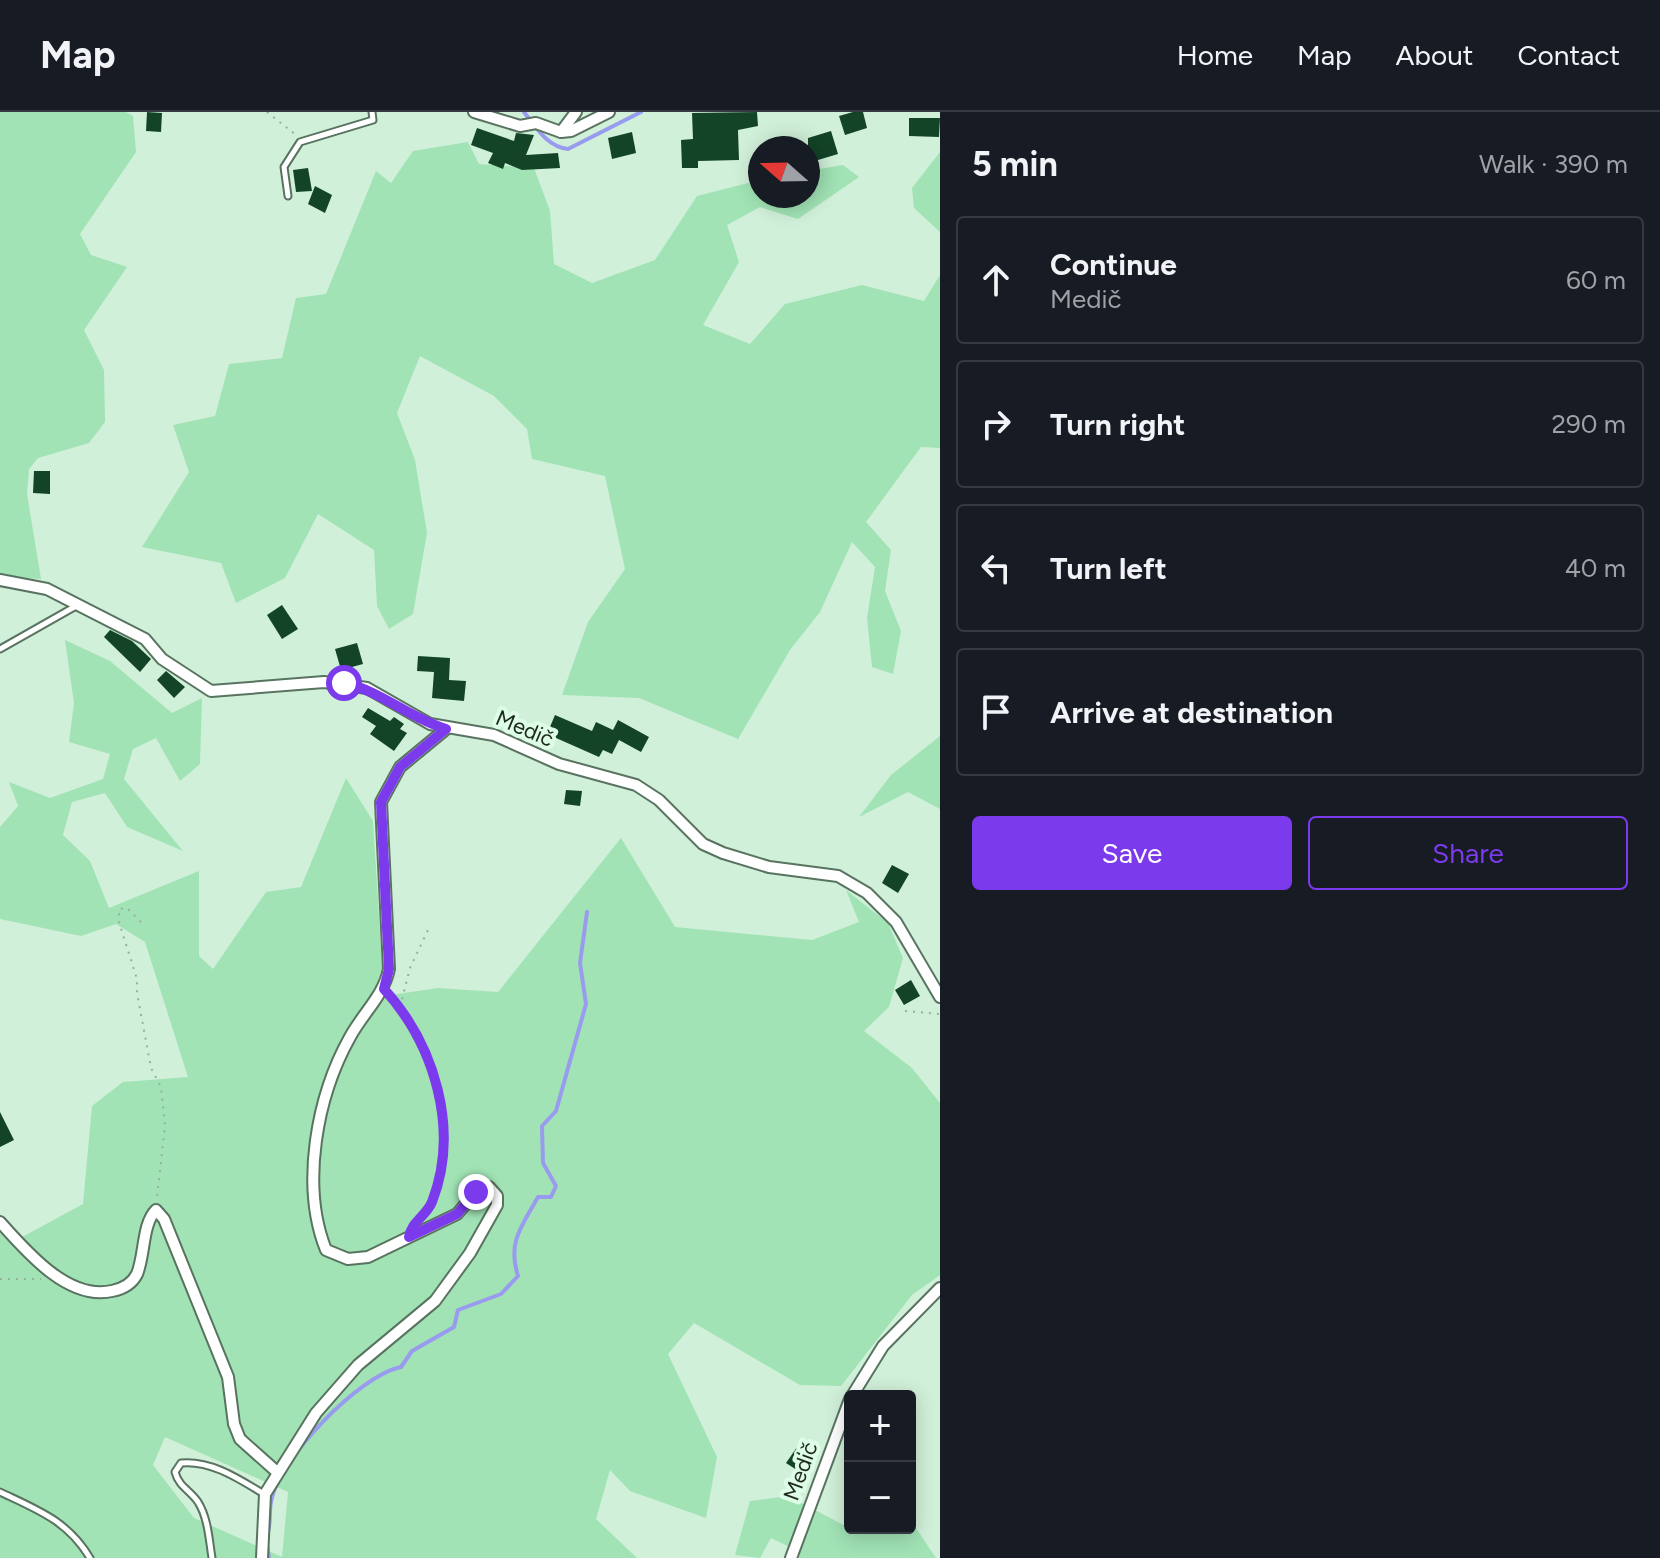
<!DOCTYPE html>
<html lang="en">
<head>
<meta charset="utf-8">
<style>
  body { margin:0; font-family:Figtree,sans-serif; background:#242831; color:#f1f3f6 }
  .controls { position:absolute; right:24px; bottom:24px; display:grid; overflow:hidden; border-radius:8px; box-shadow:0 4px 20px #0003 }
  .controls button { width:72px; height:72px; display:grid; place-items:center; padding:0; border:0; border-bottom:2px solid #363941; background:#171b24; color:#f1f3f6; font:40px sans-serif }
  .compass { position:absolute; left:748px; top:24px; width:72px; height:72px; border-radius:50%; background:#171b24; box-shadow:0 4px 20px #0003; rotate:290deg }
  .stop { position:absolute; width:24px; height:24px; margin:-18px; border:6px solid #7c3aed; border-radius:50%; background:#fff }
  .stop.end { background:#7c3aed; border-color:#fff; box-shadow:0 2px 8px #0008 }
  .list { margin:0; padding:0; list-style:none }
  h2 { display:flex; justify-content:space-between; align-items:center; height:104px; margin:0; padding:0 32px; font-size:34px }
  h2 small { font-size:26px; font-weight:400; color:#9ea1a6 }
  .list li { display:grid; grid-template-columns:52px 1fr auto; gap:24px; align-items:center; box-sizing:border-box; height:128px; margin:0 16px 16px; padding:0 16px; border:2px solid #363941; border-radius:8px }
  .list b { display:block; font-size:30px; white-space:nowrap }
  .list p { margin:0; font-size:26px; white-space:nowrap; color:#9ea1a6 }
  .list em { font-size:26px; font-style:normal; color:#9ea1a6 }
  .actions { display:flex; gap:16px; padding:24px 32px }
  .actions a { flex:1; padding:18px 0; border:2px solid #7c3aed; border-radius:8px; text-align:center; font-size:28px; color:#7c3aed }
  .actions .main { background:#7c3aed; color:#fff }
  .icon { flex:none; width:44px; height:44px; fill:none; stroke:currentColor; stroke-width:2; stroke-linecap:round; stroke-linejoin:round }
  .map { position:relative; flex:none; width:940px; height:1446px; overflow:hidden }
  header { display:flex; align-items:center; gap:48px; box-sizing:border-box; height:112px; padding:0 40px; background:#171b24; border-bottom:2px solid #363941 }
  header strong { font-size:38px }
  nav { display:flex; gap:44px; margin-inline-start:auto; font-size:28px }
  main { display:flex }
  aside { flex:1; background:#171b24 }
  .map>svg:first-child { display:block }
  .green { fill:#a1e3b5; fill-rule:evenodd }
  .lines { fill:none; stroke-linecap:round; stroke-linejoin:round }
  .stream { stroke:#999bef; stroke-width:4 }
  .building { fill:#134427 }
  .service-casing { stroke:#587360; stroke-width:9 }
  .minor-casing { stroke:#587360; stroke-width:14 }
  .path { stroke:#97b09e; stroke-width:2; stroke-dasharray:2 6; stroke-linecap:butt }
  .service { stroke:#fff; stroke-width:5 }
  .minor { stroke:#fff; stroke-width:10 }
  .route { stroke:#7c3aed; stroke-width:10 }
  .labels { text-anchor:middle; stroke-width:8; stroke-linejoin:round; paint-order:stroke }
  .street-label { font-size:22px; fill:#1e2921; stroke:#defde6 }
</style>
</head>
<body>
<header>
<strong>Map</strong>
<nav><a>Home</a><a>Map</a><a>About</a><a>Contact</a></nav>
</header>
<main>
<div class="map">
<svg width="940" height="1446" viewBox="0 0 940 1446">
  <rect width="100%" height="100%" fill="#d1f0d9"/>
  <!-- green -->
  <g class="green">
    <polygon points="0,0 126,0 133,4 136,40 80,122 91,143 127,155 84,218 104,258 105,310 89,331 38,346 29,357 27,382 41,467 0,465"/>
    <polygon points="468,30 479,52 534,56 550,99 554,152 592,171 655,148 697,84 760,68 760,84 808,84 808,59 843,53 859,65 798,107 760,95 727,113 739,150 703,213 750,232 785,192 862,173 924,189 940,163 940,336 921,335 866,410 891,438 885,479 901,519 893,562 872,555 867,506 875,455 852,430 820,500 790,538 738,627 639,586 562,583 588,510 625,457 605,364 532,347 527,317 494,284 420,244 397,301 415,348 427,421 413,502 389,517 377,494 374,438 318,402 285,466 236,491 221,451 142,435 189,360 173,313 215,304 229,252 282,246 296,186 326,182 376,59 391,71 413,39"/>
    <polygon points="940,40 940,120 914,96 912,76"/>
    <path d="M65,528L110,549L172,601L202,586L200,652L180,669L156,626L133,637L124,667L183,739L127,715L105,681L72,690L63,723L90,749L109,796L199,759V844L213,857L266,780L301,775L346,666L373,709L384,884L438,876L498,880L621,726L675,815L812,828L859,810L846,778L888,811L903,846L889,895L864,919L912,956L940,991V1163L912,1183L841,1274L800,1273L694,1211L668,1242L717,1345L706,1406L630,1379L610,1358L596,1407L637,1446H0V1121L13,1130L83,1092L92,994L123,970L188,965L145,830L116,812L81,824L0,807V715L18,694L9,670L50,686L103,667L110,642L69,630L74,591ZM165,1325L288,1380L282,1445L194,1406L153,1353Z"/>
    <polygon points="940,624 940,697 908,680 859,705 891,663"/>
    <polygon points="788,1384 859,1421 910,1416 912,1410 936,1446 799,1446 800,1440 771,1426 760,1446 735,1443 750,1389"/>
  </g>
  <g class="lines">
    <!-- stream -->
    <g class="stream">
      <path d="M524,0C536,15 547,35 568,37L641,0"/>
      <path d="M268,1420C271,1409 269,1401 271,1390C278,1347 360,1263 401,1255L412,1239L454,1215L458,1198L501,1182L518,1164C507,1130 522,1114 538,1085H551L556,1074L543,1051L542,1014L556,999L586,892L580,851L587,800"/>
      <polyline points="267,1433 269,1446"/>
    </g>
  </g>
  <!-- building -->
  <g class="building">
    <polygon points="147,0 162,1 161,20 146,19"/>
    <polygon points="757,0 758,14 738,18 739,48 698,49 698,56 682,56 681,28 693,27 692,1"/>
    <polygon points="853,0 863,0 867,16 845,23 839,4"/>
    <polygon points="909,6 940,6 939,25 909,24"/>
    <polygon points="477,16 514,29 516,21 534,23 526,43 558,41 560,56 522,58 505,51 503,57 488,51 493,41 471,33"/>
    <polygon points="831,19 838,42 808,51 808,26"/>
    <polygon points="632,20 636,41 612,47 608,26"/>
    <polygon points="308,56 312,79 296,80 293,58"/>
    <polygon points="315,74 332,83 325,101 308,92"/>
    <polygon points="34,359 50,359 50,382 33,381"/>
    <polygon points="282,493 298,517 282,527 267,503"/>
    <polygon points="110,518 132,529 151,547 140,560 104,525"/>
    <polygon points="357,531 363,552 341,558 335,537"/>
    <polygon points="418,544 450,546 449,568 466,569 464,589 432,586 434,560 417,559"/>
    <polygon points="166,559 185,575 174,586 157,568"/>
    <polygon points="368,596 390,609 394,605 404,612 400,617 407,621 394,639 370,622 376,614 362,605"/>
    <polygon points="555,603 592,619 596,610 613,618 618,608 649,625 641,640 619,628 612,642 603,638 599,645 547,622"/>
    <polygon points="566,678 582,679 580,694 564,692"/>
    <polygon points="892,753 909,762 898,781 882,771"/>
    <polygon points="911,868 920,884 904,893 895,878"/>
    <polygon points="0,1000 14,1028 0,1035"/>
    <polygon points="802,1328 818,1340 803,1362 786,1351"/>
  </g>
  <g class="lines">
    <!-- service casing -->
    <g class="service-casing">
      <g id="service">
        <polyline points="288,84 284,55 300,30 373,8 372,0"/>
        <polyline points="0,537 76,494"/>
        <path d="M0,1380C38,1398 68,1409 90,1446"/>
        <path d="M212,1446C209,1427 208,1406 198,1390C190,1378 179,1375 175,1360L181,1351C211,1348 239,1367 264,1382"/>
      </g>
    </g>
    <!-- minor casing -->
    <g class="minor-casing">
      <g id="minor">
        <polyline points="474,0 520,14 536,11 561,20 571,19 609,0"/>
        <polyline points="561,20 576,0"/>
        <polyline points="0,468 47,477 145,527 162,547 211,579 324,570 367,576 430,612 494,623 559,652 636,673 659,688 703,732 723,741 769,755 838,764 867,781 896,810 940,885"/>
        <path d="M0,1110C26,1139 68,1189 112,1179C122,1177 132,1172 137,1162C145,1143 142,1112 156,1098L164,1107L228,1265L234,1312L240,1327L277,1360"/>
        <polyline points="852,1284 883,1234 940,1176"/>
        <path d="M262,1446L265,1382L316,1301L358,1253L435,1189L470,1141L497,1093V1084L489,1075L476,1080L457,1102L368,1145L348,1147L326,1138C300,1073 317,984 350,925C363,901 384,883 389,857L381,690L400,655L446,617"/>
        <polyline points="791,1446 850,1287"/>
      </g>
    </g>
    <!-- path -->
    <g class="path">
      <polyline points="267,0 296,23"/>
      <polyline points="141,810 127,796 119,797 119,810 137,867 137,881 151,956 161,975 165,1014 157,1085"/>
      <path d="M391,885C437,935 470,1052 418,1107"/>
      <polyline points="400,895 410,856 428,818"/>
      <polyline points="905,899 940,902"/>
      <polyline points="0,1167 41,1167"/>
    </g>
    <!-- service -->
    <use href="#service" class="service"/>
    <!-- minor -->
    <use href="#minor" class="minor"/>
  </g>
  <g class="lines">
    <!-- route -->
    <path class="route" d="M344,571C381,579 409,606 446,617L400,655L381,690L389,857L384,877C435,933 460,1018 432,1090C426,1104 412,1109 409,1125L457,1102L476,1080"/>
  </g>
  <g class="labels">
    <!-- street labels -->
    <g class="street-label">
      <text transform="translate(525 616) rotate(23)" y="8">Medič</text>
      <text transform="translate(800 1359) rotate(-70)" y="8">Medič</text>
    </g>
  </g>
</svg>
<div class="controls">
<button>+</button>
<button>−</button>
</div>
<svg class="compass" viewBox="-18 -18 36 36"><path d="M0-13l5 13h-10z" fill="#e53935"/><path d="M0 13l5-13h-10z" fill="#9ea1a6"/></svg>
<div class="stop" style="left:344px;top:571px"></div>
<div class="stop end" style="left:476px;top:1080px"></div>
</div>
<aside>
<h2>5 min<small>Walk · 390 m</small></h2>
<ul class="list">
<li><svg class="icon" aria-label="ahead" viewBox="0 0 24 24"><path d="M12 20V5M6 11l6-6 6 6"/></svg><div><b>Continue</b><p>Medič</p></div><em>60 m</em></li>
<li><svg class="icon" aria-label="right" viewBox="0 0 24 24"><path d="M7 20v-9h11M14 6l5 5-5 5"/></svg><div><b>Turn right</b></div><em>290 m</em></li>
<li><svg class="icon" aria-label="left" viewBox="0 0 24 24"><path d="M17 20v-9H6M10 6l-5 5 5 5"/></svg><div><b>Turn left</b></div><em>40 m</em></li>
<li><svg class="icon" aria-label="arrive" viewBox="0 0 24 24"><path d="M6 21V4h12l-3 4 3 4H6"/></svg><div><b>Arrive at destination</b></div></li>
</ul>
<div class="actions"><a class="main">Save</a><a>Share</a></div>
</aside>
</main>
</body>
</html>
